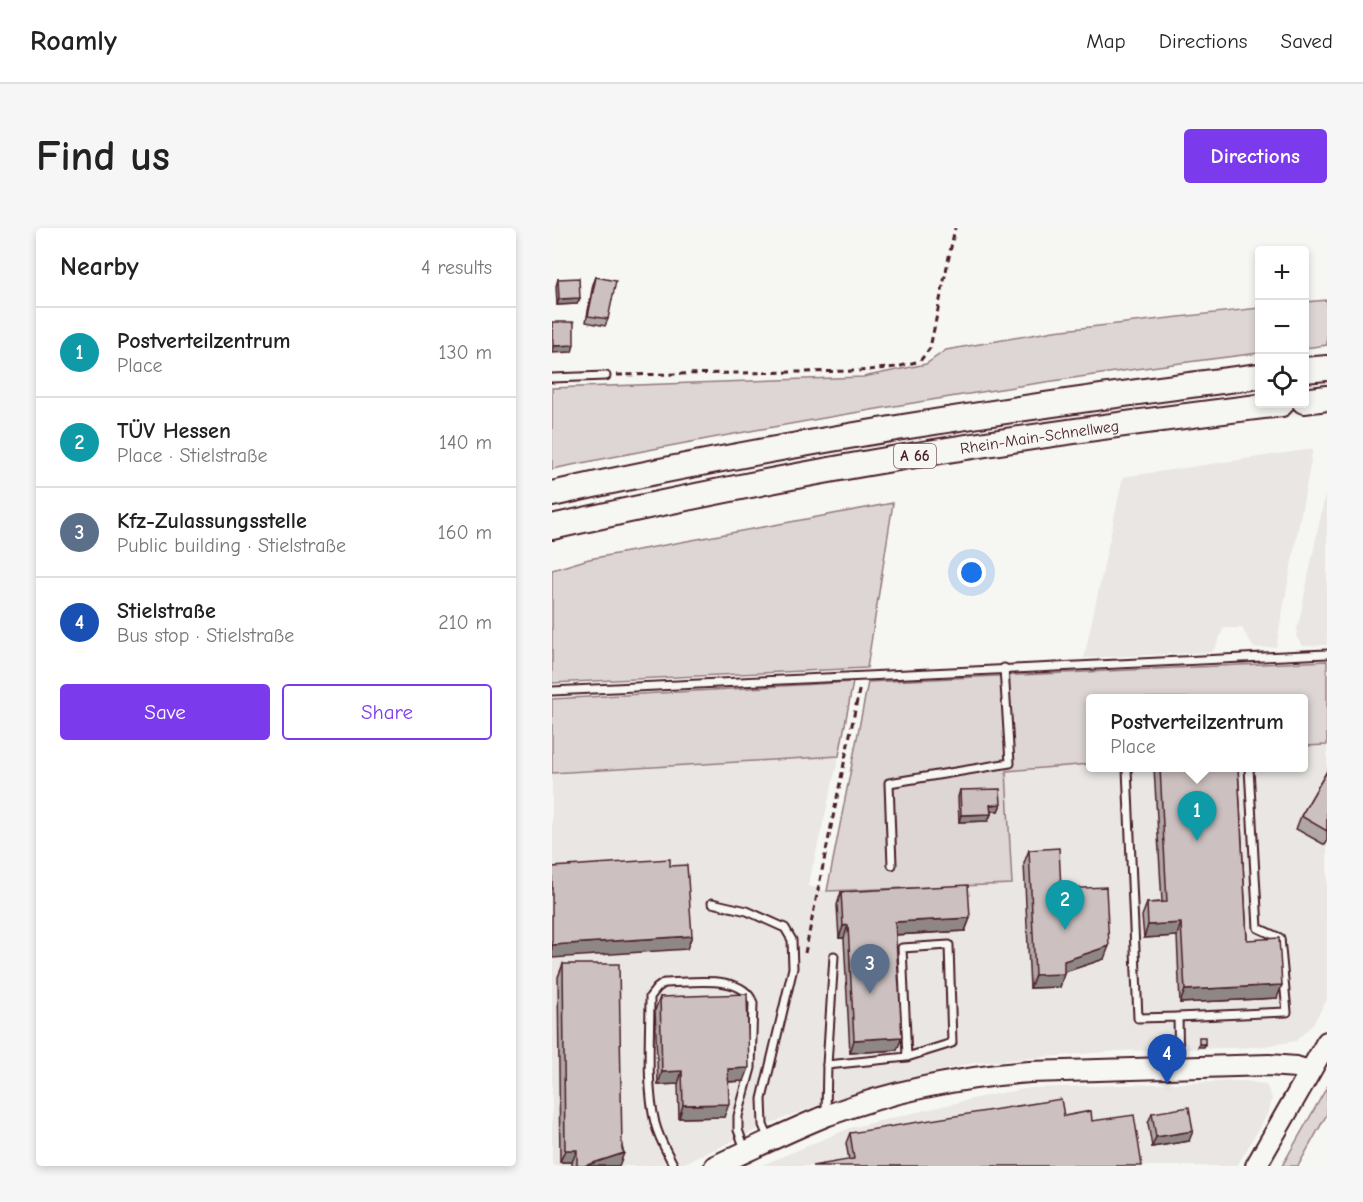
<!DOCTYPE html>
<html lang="en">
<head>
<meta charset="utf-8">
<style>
  body { margin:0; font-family:"Comic Neue",sans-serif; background:#f6f6f6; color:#222 }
  .controls { position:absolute; right:18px; top:18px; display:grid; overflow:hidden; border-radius:6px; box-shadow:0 3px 9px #0003 }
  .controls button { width:54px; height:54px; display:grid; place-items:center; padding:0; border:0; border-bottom:2px solid #e0e0e0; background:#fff; color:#222; font:30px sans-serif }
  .you { position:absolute; left:420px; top:345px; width:21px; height:21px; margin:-15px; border:4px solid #fff; border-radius:50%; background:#1a73e8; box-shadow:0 0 0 9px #1a73e833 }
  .badge { display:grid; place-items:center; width:39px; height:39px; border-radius:50%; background:#7c3aed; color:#fff; font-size:20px; font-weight:700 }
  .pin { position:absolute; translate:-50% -50px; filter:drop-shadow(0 2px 3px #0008) }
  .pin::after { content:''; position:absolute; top:32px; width:21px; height:18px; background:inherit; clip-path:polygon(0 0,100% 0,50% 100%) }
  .popup { position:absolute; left:534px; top:466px; width:222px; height:78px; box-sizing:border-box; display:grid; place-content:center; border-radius:6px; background:#fff; filter:drop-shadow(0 2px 4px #0005); font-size:20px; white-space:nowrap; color:#767676 }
  .popup b { font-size:22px; color:#222 }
  .popup::after { content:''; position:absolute; left:50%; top:100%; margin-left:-12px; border:12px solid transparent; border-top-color:#fff }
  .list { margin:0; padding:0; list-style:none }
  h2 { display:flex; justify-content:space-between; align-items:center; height:78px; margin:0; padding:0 24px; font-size:26px }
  h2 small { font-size:20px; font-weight:400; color:#767676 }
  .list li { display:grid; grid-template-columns:39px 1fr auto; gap:18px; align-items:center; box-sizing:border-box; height:90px; padding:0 24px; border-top:2px solid #e0e0e0 }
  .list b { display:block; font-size:22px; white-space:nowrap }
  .list p { margin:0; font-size:20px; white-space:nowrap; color:#767676 }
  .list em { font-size:20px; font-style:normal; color:#767676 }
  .actions { display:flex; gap:12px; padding:18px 24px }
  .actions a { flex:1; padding:14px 0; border:2px solid #7c3aed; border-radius:6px; text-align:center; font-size:21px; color:#7c3aed }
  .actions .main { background:#7c3aed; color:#fff }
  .icon { flex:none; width:33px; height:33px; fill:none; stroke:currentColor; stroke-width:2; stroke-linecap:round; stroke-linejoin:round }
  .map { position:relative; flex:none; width:775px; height:938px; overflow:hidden; border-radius:6px }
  header { display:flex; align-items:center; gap:36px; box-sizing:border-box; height:84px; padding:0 30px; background:#fff; border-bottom:2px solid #e0e0e0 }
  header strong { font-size:28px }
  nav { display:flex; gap:33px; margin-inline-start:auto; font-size:21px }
  .intro { display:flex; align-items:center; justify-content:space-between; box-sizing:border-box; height:144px; padding:0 36px }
  h1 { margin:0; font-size:42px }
  .button { padding:15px 27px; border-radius:6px; background:#7c3aed; color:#fff; font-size:21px; font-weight:700 }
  main { display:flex; gap:36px; padding:0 36px }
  aside { flex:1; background:#fff; border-radius:6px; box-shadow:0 3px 9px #0003 }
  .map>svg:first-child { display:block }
  .built { fill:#e9e6e3 }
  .green { fill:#ddd6d5; stroke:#947a80; stroke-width:1.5 }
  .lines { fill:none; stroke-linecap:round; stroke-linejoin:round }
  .lane-casing { stroke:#4a1f2b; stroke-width:11 }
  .secondary-casing { stroke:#4a1f2b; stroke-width:24 }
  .highway-casing { stroke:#4a1f2b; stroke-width:28 }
  .path { stroke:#4a1f2b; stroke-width:3; stroke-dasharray:6 4.5; stroke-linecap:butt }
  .lane { stroke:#f6f6f2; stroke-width:7 }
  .secondary { stroke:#f6f6f2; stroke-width:20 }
  .highway { stroke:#f6f6f2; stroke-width:24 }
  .wall { fill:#afa6a5; stroke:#4a1f2b; stroke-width:1.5 }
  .shaded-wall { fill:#8f8786; stroke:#4a1f2b; stroke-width:1.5 }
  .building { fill:#ccc1c0; stroke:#4a1f2b; stroke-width:1.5 }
  .labels { text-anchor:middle; stroke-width:5; stroke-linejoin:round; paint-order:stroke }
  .shield { fill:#f6f6f2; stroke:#7e6067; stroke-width:1.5 }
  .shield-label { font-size:15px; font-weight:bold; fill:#4a1f2b }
  .street-label { font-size:16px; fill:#4a1f2b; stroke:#f6f6f2 }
</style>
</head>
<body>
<header>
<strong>Roamly</strong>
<nav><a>Map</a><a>Directions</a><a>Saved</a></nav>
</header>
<div class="intro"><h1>Find us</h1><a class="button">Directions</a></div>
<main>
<aside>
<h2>Nearby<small>4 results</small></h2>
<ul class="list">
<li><span class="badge" style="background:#0f9aa8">1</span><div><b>Postverteilzentrum</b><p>Place</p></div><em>130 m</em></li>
<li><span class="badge" style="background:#0f9aa8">2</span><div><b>TÜV Hessen</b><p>Place · Stielstraße</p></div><em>140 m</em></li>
<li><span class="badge" style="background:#5c6f8a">3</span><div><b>Kfz-Zulassungsstelle</b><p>Public building · Stielstraße</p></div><em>160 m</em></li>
<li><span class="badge" style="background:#1a4fb4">4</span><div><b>Stielstraße</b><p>Bus stop · Stielstraße</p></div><em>210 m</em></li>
</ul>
<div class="actions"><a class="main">Save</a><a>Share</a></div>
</aside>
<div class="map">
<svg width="775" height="938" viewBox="0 0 775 938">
  <rect width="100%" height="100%" fill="#f6f6f2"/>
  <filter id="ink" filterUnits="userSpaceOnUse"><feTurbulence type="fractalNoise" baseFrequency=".0167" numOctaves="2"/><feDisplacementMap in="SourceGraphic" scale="12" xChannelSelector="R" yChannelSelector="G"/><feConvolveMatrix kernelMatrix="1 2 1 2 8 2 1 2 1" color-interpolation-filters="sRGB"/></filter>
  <g filter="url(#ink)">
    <!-- built -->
    <g class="built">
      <polygon points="761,221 724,419 702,420 690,400 672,400 661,424 532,430 571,249"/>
      <polygon points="775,258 775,417 751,418 744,408"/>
      <polygon points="775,517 775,772 760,797 744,813 706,819 566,823 421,835 361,849 272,875 233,889 126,938 0,938 0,545 287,528 256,658 275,663 454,543 538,536 538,540 752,540 752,518"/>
      <polygon points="694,853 714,857 720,870 717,883 685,938 208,938 298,900 433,868 479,860"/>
    </g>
    <!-- green -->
    <g class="green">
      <polygon points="775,72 775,117 753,120 753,74"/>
      <path d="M707,80V125C470,154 234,194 0,241V160L311,149L374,136L394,122L502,103Z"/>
      <polygon points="341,275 315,440 0,455 0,342 37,331"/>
      <polygon points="775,433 775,517 752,518 752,470 538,470 538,536 454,543 460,656 275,663 316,454"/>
      <polygon points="301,454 287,528 0,545 0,471"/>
      <polygon points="775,859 775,886 746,938 730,938"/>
    </g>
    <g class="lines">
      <!-- lane casing -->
      <g class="lane-casing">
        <g id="lane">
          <polyline points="0,150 54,148"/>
          <polyline points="0,463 775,426"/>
          <polyline points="575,541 586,790 626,789 627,839"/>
          <polyline points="340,637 337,555 458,535 452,440"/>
          <polyline points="160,675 195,683 233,700 240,712 241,740 210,871 211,897 217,911"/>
          <polyline points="626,789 735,784 728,710 706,700 697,540"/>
          <polyline points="275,837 282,728"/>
          <polyline points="274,885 275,837 355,829 400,815 397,717 350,720 355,829"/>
          <path d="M122,938C115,924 107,911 103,895C94,858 98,808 98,769L105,760L112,755C138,755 191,745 201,775L199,840L186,888V902L193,921"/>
        </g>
      </g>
      <!-- secondary casing -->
      <g class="secondary-casing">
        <g id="secondary">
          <path d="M163,938C200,921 238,902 276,887C341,863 410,849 478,844L717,837L744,839L758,843"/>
          <polyline points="704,938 775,814"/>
        </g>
      </g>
      <!-- highway casing -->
      <g class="highway-casing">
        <g id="highway">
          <polyline points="752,142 775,140"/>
          <polyline points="752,173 775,170"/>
          <path d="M0,266C234,214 470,178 708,148"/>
          <path id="s1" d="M0,299C103,276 207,254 311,236C450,212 589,193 729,176"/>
        </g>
      </g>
      <!-- path -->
      <g class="path">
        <polyline points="65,147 307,143 345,139 368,133 378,120 403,0"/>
        <polyline points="253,725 308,458"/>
      </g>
      <!-- lane -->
      <use href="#lane" class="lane"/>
      <!-- secondary -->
      <use href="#secondary" class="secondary"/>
      <!-- highway -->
      <use href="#highway" class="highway"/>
    </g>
    <!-- wall -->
    <g class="wall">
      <polygon points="44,49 56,91 53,98 34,94 41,56"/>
      <polygon points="6,51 28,70 25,76 5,77 4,58"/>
      <polygon points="602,540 686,540 695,712 725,770 628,775 625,708 592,710 590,688 595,675 610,674"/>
      <polygon points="775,543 775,614 773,617 744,601 749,588"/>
      <polygon points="408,562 449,576 446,583 439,583 439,586 436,593 407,594 406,569"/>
      <polygon points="477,622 509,661 552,731 512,744 508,759 478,760 472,635"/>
      <polygon points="289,664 418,690 413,703 344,707 345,822 298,825 292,710 287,710 285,677"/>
      <polygon points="11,736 72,925 66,938 20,938 20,934 8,934 6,749"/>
      <polygon points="108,769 192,853 176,854 172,889 127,890 126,856 106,857 103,782"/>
      <polygon points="600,885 637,913 600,919 596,895"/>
      <polygon points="512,888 540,893 297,932 294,915 298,905"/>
    </g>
    <!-- shaded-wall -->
    <g class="shaded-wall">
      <polygon points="28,70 25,76 5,77 7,71"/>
      <polygon points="22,117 20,124 0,125 1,118"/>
      <polygon points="449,576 446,583 436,583 438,577"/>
      <polygon points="439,586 436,593 407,594 409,587"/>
      <polygon points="418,690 413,703 339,707 343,694"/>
      <polygon points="629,695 625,708 592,710 596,697"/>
      <polygon points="296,697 292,710 287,710 291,698"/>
      <polygon points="140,708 135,721 0,730 0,717"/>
      <polygon points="557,718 552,731 507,746 512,746 508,759 478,760 483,747 512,733"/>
      <polygon points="730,757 725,770 628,775 633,762"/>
      <polygon points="350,809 345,822 298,825 302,812"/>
      <polygon points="647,816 653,816 652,819 646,819"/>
      <polygon points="197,840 192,853 171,854 176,841"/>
      <polygon points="130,843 126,856 106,857 110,844"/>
      <polygon points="177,876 172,889 127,890 131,877"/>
      <polygon points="641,903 637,913 600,919 604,909"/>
      <polygon points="13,922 25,922 20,934 8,934"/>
      <polygon points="72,925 67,938 32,938"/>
    </g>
    <!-- building -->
    <g class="building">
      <polygon points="44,49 64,53 56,91 36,88"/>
      <polygon points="27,50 28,70 7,71 6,51"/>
      <polygon points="0,94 22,94 22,117 1,118"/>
      <polygon points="608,540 686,540 695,712 727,710 730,757 633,762 629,695 596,697 595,675 615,674"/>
      <polygon points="775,543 775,603 749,588"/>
      <polygon points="448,561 449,576 438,577 439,586 409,587 408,562"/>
      <polygon points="507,620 509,661 554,659 557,718 512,733 512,746 483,747 477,622"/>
      <polygon points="118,631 118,638 135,637 140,708 0,717 0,639"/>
      <polygon points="416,657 418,690 343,694 350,809 302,812 296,697 291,698 289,664"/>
      <polygon points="11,736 67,736 70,921 72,925 32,938 25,938 25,922 13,922"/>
      <polygon points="195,766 197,840 176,841 177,876 131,877 130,843 110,844 108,769"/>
      <rect x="647" y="809" width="6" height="7"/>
      <polygon points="509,871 512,888 539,883 540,893 582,887 590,938 260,938 302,931 298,905"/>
      <polygon points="637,879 641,903 604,909 600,885"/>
    </g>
  </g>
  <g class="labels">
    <!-- shield labels -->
    <rect class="shield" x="342" y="216" width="42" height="24" rx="4.5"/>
    <g class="shield-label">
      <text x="363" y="233">A 66</text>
    </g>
    <!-- street labels -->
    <g class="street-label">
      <text dy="6" stroke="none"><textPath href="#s1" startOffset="496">Rhein-Main-Schnellweg</textPath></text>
    </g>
  </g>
</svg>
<div class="controls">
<button>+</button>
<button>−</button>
<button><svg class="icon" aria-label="locate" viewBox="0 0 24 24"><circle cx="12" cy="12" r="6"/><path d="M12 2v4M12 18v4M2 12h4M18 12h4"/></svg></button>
</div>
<div class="you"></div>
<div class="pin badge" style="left:645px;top:613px;background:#0f9aa8">1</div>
<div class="popup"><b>Postverteilzentrum</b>Place</div>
<div class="pin badge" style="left:513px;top:702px;background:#0f9aa8">2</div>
<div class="pin badge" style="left:318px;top:766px;background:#5c6f8a">3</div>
<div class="pin badge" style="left:615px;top:856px;background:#1a4fb4">4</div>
</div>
</main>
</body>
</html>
